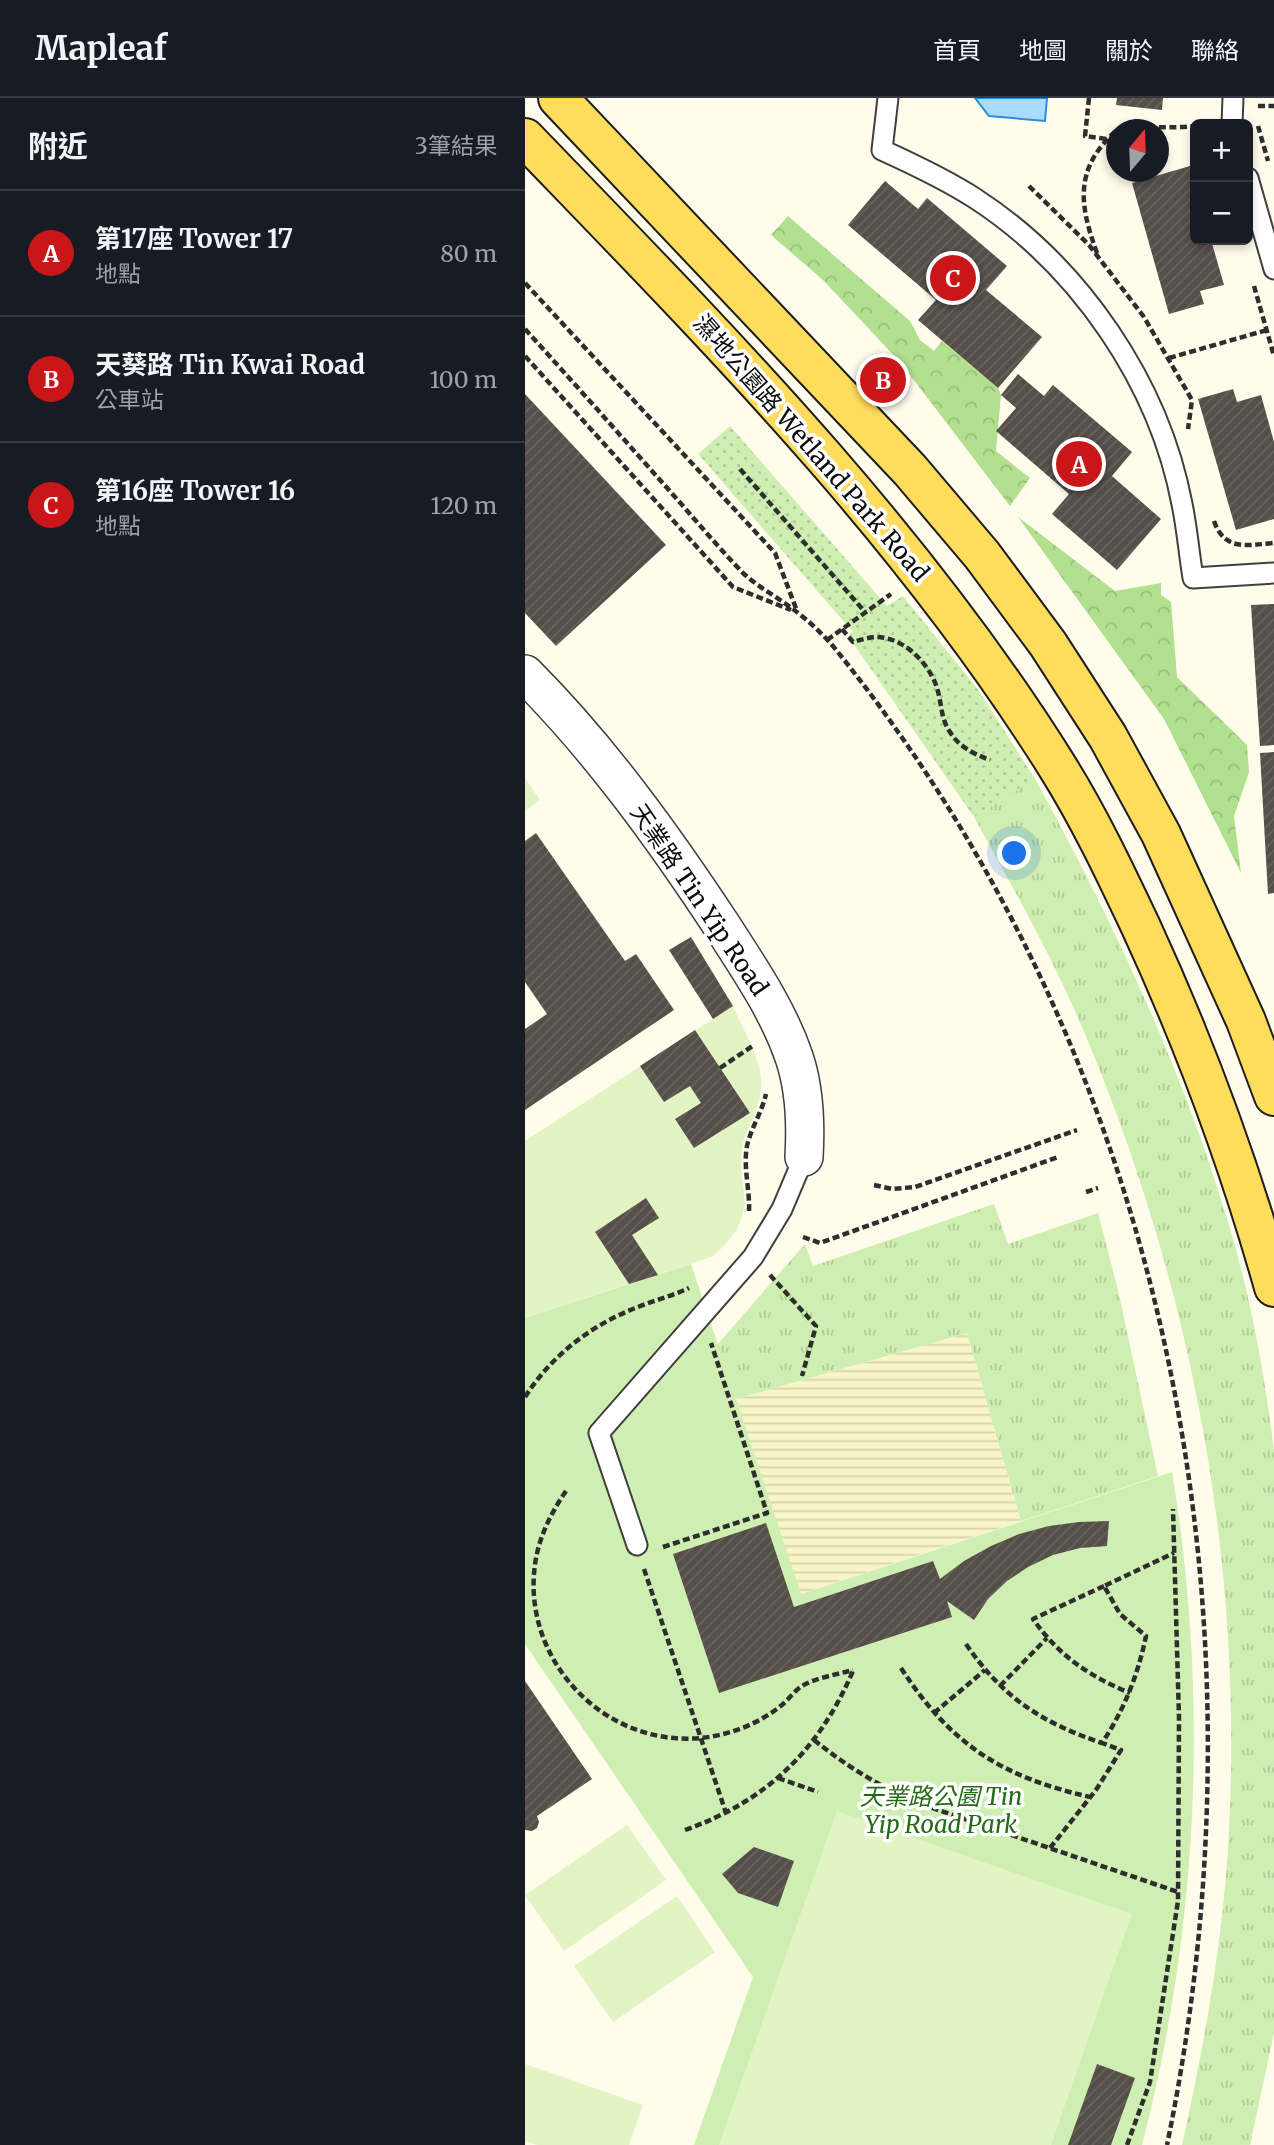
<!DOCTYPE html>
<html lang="zh-TW">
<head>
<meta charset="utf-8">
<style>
  body { margin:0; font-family:Merriweather,"Noto Sans TC",serif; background:#20242c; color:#f1f3f6 }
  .controls { position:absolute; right:21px; top:21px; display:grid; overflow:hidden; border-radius:10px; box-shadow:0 4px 10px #0003 }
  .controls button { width:63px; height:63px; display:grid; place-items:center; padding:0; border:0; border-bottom:2px solid #363941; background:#171b24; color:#f1f3f6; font:35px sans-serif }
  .compass { position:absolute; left:581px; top:21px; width:63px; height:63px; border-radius:50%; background:#171b24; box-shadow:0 4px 10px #0003; rotate:19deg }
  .you { position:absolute; left:490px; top:756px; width:24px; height:24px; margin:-18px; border:5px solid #fff; border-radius:50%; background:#1a73e8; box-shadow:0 0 0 10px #1a73e833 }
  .badge { display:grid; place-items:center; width:46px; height:46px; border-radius:50%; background:#cb1619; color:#fff; font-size:23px; font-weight:700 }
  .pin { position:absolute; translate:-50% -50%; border:4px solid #fff; box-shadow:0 2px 7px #0006 }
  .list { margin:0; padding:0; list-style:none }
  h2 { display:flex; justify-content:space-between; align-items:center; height:91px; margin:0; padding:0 28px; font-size:30px }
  h2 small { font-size:23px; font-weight:400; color:#9ea1a6 }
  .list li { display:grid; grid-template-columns:46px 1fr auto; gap:21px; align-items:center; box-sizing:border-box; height:126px; padding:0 28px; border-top:2px solid #363941 }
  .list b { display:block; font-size:26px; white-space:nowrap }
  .list p { margin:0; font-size:23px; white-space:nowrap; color:#9ea1a6 }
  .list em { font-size:23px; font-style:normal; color:#9ea1a6 }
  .map { position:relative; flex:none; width:749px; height:2047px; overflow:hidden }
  header { display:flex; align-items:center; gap:42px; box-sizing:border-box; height:98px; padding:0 35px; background:#171b24; border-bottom:2px solid #363941 }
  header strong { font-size:33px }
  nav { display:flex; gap:38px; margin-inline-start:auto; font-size:24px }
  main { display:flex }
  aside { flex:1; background:#171b24 }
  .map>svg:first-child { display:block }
  .farmland { fill:url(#farmland-rules) }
  .grass { fill:url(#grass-tufts) }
  .forest { fill:url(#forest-crowns) }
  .park { fill:#cfeeb1 }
  .garden { fill:url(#garden-dots) }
  .pitch { fill:#e2f4c4 }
  .water { fill:#aadbfd; stroke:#298fdc; stroke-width:2 }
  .building { fill:url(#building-hatch) }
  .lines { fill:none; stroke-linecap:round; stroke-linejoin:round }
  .lane-casing { stroke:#3f3f3f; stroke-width:23 }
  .street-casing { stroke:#3f3f3f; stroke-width:40 }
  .primary-casing { stroke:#1d1d1d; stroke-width:42 }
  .path { stroke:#2e2e2e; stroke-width:4.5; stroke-dasharray:7 3.5; stroke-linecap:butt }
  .lane { stroke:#fff; stroke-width:19 }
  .street { stroke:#fff; stroke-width:37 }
  .primary { stroke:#ffdc5c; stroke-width:38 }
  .labels { text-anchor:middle; stroke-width:7; stroke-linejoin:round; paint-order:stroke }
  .street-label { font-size:24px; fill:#0c0c0c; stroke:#fff }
  .park-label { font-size:24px; font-style:italic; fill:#256b16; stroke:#fff }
</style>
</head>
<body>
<header>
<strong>Mapleaf</strong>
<nav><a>首頁</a><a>地圖</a><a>關於</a><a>聯絡</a></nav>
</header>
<main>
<aside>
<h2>附近<small>3筆結果</small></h2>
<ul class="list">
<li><span class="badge">A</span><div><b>第17座 Tower 17</b><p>地點</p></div><em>80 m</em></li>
<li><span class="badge">B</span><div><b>天葵路 Tin Kwai Road</b><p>公車站</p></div><em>100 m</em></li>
<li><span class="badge">C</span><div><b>第16座 Tower 16</b><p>地點</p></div><em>120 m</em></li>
</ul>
</aside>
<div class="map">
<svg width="749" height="2047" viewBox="0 0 749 2047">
  <defs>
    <pattern id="farmland-rules" width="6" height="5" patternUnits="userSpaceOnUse" patternTransform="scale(1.75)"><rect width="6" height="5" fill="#f8f6c9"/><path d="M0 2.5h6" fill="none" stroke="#d3d2ab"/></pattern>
    <pattern id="grass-tufts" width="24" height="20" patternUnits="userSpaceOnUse" patternTransform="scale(1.75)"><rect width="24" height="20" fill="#cfeeb1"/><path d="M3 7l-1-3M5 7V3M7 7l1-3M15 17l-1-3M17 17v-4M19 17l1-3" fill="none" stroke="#b1cb97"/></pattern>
    <pattern id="forest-crowns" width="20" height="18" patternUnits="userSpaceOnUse" patternTransform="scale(1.75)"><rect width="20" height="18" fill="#b1e08f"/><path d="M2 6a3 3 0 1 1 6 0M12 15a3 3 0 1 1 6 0" fill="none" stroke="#97bf7a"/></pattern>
    <pattern id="garden-dots" width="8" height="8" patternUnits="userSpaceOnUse" patternTransform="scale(1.75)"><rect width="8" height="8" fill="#cfeeb1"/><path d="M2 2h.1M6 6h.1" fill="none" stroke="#b1cb97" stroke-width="1.8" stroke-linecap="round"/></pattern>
    <pattern id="building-hatch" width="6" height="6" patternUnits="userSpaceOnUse" patternTransform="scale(1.75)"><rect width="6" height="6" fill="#564e48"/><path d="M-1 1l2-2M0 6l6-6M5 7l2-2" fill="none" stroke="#69635e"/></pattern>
  </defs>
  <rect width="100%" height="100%" fill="#fffcec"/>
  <!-- farmland -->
  <polygon class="farmland" points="442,1235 496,1423 275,1496 211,1301"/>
  <!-- grass -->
  <g class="grass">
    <path d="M510,681C589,825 660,976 706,1134C727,1205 740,1280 749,1353V1935L725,2047H657C680,1943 699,1839 704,1732C718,1456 665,1183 557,929C526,856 487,788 449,719Z"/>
    <polygon points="469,1106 483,1146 573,1115 593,1192 633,1378 496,1423 442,1235 211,1301 192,1247 280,1146 288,1168"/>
  </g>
  <!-- forest -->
  <g class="forest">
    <polygon points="263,118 385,223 395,242 409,253 417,243 473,290 476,297 471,353 505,380 485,408 375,264 299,183 246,137"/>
    <polygon points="493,419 590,493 636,485 636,497 646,504 652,579 722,647 724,674 709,718 716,775 639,621"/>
  </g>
  <!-- park -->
  <path class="park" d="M166,1166L276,1496L647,1374C684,1597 674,1828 617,2047H169L228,1879L0,1546V1220Z"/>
  <!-- garden -->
  <polygon class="garden" points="205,328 362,508 378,498 454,593 510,681 449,719 323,538 328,534 173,356"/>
  <!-- pitch -->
  <g class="pitch">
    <polygon points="0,680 15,702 0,713"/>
    <path d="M208,908C217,930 233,955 236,979C239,1005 224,1023 218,1046C214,1063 217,1078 219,1095C222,1122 207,1144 186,1159L0,1220V1043Z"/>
    <polygon points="312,1713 607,1816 526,2047 194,2047"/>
    <polygon points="102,1727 141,1782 39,1853 0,1797"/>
    <polygon points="152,1798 190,1854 88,1924 49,1868"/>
    <polygon points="0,1966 118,2007 104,2047 12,2047 0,2043"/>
  </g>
  <!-- water -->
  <polygon class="water" points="450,0 522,0 520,23 464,18"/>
  <!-- building -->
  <g class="building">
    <polygon points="592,0 638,0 637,12 591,7"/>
    <polygon points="665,68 670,87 670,142 686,142 699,187 675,193 679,206 644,216 607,85"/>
    <polygon points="360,83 393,111 402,100 482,168 461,192 517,239 473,290 393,222 411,202 323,127"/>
    <polygon points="493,276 519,298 528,287 607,354 587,378 636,421 592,472 527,416 544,396 471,333 491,310 476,297"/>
    <polygon points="708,291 712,304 736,297 749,344 749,421 711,432 673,301"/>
    <polygon points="0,296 141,447 31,548 0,515"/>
    <polygon points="749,506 749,647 735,648 726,507"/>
    <polygon points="749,654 749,795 743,796 735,655"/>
    <polygon points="11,735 100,863 111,856 149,912 0,1012 0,931 22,916 0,884 0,743"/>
    <polygon points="166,839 208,908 188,921 144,852"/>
    <polygon points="170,932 225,1015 169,1050 150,1021 176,1005 165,988 139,1004 115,968"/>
    <polygon points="121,1100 134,1120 107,1137 133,1177 104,1186 70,1134"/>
    <polygon points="584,1423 582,1448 555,1450 528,1457 503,1469 482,1483 463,1501 449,1522 422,1503 427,1519 194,1595 148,1456 241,1425 269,1509 408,1463 415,1481 439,1463 466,1448 494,1436 524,1428 554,1424"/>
    <polygon points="0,1583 67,1681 12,1718 14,1724 12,1730 7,1733 0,1732"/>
    <polygon points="229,1749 269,1763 253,1809 213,1795 197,1776"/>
    <polygon points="572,1966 610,1980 586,2047 543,2047"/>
  </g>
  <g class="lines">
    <!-- lane casing -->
    <g class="lane-casing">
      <g id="lane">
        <path d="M363,0L357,52C390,67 422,82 451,101C555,169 634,285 657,406C662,430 664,455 668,480L749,475"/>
        <polyline points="707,26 708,0"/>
        <polyline points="723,80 749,171"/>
        <polyline points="112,1447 74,1335 228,1159 257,1111 279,1059"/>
      </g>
    </g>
    <!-- street casing -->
    <g class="street-casing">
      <path id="street" d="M0,576C75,651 139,740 197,828C224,870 253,912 269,959C280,991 281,1025 279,1059"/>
    </g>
    <!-- primary casing -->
    <g class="primary-casing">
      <g id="primary">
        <polyline points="33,0 385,372 457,457 523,546 583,639 636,736 721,923 749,998"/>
        <path d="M0,40C191,238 385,433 532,668C564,719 590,774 616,829C670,946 714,1065 749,1189"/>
      </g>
    </g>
    <!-- path -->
    <g class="path">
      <polyline points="564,0 560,38 582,41"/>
      <polyline points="733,8 749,8"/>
      <polyline points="733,28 743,63"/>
      <path d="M592,32C616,27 645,31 670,28"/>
      <polyline points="504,88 564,147 619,219 667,302 663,331"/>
      <path d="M572,155C554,106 549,70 592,32"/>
      <polyline points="0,185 250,455 272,513"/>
      <polyline points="729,188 749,258"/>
      <path d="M0,231C48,284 96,338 143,391C168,419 192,448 218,475C233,489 252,499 268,511C284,523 300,538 312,553C648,970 749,1529 642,2047"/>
      <polyline points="0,258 208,489 266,512"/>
      <polyline points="644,260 742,232"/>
      <polyline points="215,371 340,514"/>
      <path d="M689,423C700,454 722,447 749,445"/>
      <path d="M317,531L328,544C335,542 342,540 349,539C377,538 402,563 411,587C417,603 415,620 425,634C434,649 449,656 465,662"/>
      <polyline points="302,542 366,496"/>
      <polyline points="195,970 229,947"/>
      <polyline points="349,1087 367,1091 390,1089 552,1032"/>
      <polyline points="561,1094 573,1090"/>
      <path d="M224,1113C225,1092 218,1069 222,1048C226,1030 237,1014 241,996"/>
      <polyline points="278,1139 295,1145 533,1059"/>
      <polyline points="245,1177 291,1228 277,1278"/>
      <path d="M0,1299C27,1257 66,1227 113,1209C130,1202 147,1198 164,1190"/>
      <path d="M41,1393C24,1418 11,1445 9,1476C2,1568 83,1649 176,1640C205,1637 236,1625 258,1606C264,1601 270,1592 277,1588C290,1580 314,1576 328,1572"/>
      <polyline points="138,1449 242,1415 186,1245"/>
      <polyline points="119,1471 201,1715"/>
      <path d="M579,1488L508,1521C534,1558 564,1578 605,1595"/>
      <path d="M441,1546C477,1599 517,1625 577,1645"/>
      <path d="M376,1570C426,1647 477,1679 565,1699"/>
      <polyline points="475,1588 522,1540"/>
      <polyline points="409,1615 460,1572"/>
      <path d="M289,1642C320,1667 351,1686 387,1703L653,1794"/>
      <polyline points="253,1680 293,1694"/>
      <path d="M160,1732C242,1703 294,1652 328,1573"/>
      <path d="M525,1750L571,1692L596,1652L577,1645C599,1612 613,1577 621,1538L595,1516L579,1488L649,1455"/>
      <polyline points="602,2047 625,1984 653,1803 654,1620 648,1411"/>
    </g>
    <!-- lane -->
    <use href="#lane" class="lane"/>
    <!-- street -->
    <use href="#street" class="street"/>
    <!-- primary -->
    <use href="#primary" class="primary"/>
  </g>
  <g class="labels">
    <!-- street labels -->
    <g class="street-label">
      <text transform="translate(286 350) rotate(49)" y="8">濕地公園路 Wetland Park Road</text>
      <text transform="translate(174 802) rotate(56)" y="8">天業路 Tin Yip Road</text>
    </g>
    <!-- park labels -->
    <g class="park-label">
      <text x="416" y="1707">天業路公園 Tin<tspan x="416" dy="28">Yip Road Park</tspan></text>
    </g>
  </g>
</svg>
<div class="controls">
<button>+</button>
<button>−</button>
</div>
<svg class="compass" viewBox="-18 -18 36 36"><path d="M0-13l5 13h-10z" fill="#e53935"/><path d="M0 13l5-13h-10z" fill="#9ea1a6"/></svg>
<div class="you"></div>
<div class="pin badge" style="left:554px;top:366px">A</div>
<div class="pin badge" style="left:358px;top:282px">B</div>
<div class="pin badge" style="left:428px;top:180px">C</div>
</div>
</main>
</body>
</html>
